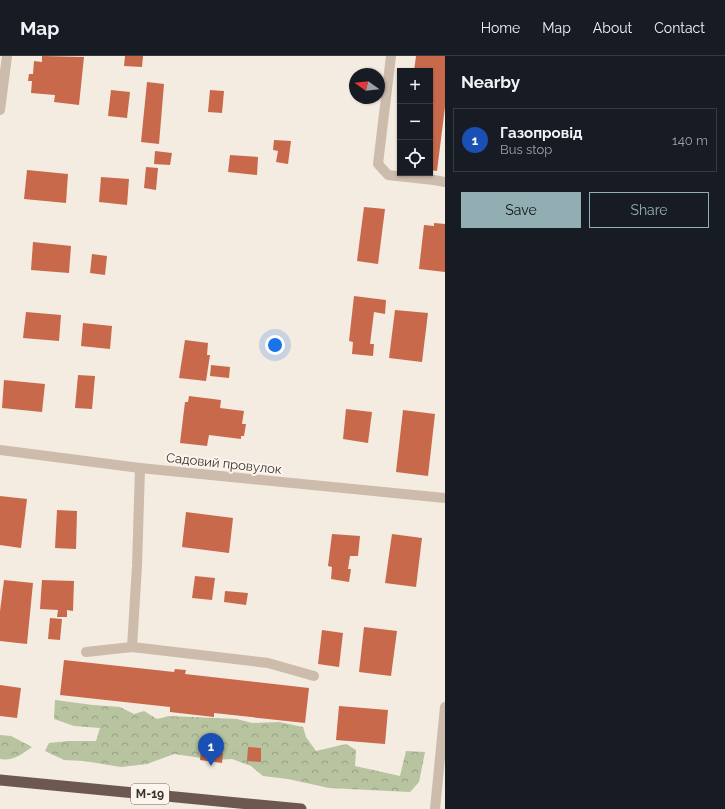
<!DOCTYPE html>
<html lang="en">
<head>
<meta charset="utf-8">
<style>
  body { margin:0; font-family:Raleway,sans-serif; background:#20242c; color:#f1f3f6 }
  .controls { position:absolute; right:12px; top:12px; display:grid; overflow:hidden; border-radius:0px; box-shadow:0 1px 3px #0004 }
  .controls button { width:36px; height:36px; display:grid; place-items:center; padding:0; border:0; border-bottom:1px solid #363941; background:#171b24; color:#f1f3f6; font:20px sans-serif }
  .compass { position:absolute; left:349px; top:12px; width:36px; height:36px; border-radius:50%; background:#171b24; box-shadow:0 1px 3px #0004; rotate:285deg }
  .you { position:absolute; left:275px; top:289px; width:14px; height:14px; margin:-10px; border:3px solid #fff; border-radius:50%; background:#1a73e8; box-shadow:0 0 0 6px #1a73e833 }
  .badge { display:grid; place-items:center; width:26px; height:26px; border-radius:50%; background:#92aeb2; color:#fff; font-size:13px; font-weight:700 }
  .pin { position:absolute; translate:-50% -33px; filter:drop-shadow(0 1px 2px #0008) }
  .pin::after { content:''; position:absolute; top:21px; width:14px; height:12px; background:inherit; clip-path:polygon(0 0,100% 0,50% 100%) }
  .list { margin:0; padding:0; list-style:none }
  h2 { display:flex; justify-content:space-between; align-items:center; height:52px; margin:0; padding:0 16px; font-size:17px }
  h2 small { font-size:13px; font-weight:400; color:#9ea1a6 }
  .list li { display:grid; grid-template-columns:26px 1fr auto; gap:12px; align-items:center; box-sizing:border-box; height:64px; margin:0 8px 8px; padding:0 8px; border:1px solid #363941; border-radius:0px }
  .list b { display:block; font-size:15px; white-space:nowrap }
  .list p { margin:0; font-size:13px; white-space:nowrap; color:#9ea1a6 }
  .list em { font-size:13px; font-style:normal; color:#9ea1a6 }
  .actions { display:flex; gap:8px; padding:12px 16px }
  .actions a { flex:1; padding:9px 0; border:1px solid #92aeb2; border-radius:0px; text-align:center; font-size:14px; color:#92aeb2 }
  .actions .main { background:#92aeb2; color:#111 }
  .icon { flex:none; width:22px; height:22px; fill:none; stroke:currentColor; stroke-width:2; stroke-linecap:round; stroke-linejoin:round }
  .map { position:relative; flex:none; width:445px; height:753px; overflow:hidden }
  header { display:flex; align-items:center; gap:24px; box-sizing:border-box; height:56px; padding:0 20px; background:#171b24; border-bottom:1px solid #363941 }
  header strong { font-size:19px }
  nav { display:flex; gap:22px; margin-inline-start:auto; font-size:14px }
  main { display:flex }
  aside { flex:1; background:#171b24 }
  .map>svg:first-child { display:block }
  .forest { fill:url(#forest-crowns) }
  .building { fill:#c8694b }
  .lines { fill:none; stroke-linecap:round; stroke-linejoin:round }
  .service { stroke:#cdbbac; stroke-width:10 }
  .minor { stroke:#cdbbac; stroke-width:10 }
  .trunk { stroke:#6c584f; stroke-width:11 }
  .labels { text-anchor:middle; stroke-width:4; stroke-linejoin:round; paint-order:stroke }
  .shield { fill:#fbf5ee; stroke:#756b66; stroke-width:1 }
  .shield-label { font-size:12px; font-weight:bold; fill:#3b302b }
  .street-label { font-size:13px; fill:#3b302b; stroke:#fbf5ee }
</style>
</head>
<body>
<header>
<strong>Map</strong>
<nav><a>Home</a><a>Map</a><a>About</a><a>Contact</a></nav>
</header>
<main>
<div class="map">
<svg width="445" height="753" viewBox="0 0 445 753">
  <defs>
    <pattern id="forest-crowns" width="20" height="18" patternUnits="userSpaceOnUse"><rect width="20" height="18" fill="#b8c4a0"/><path d="M2 6a3 3 0 1 1 6 0M12 15a3 3 0 1 1 6 0" fill="none" stroke="#97a083"/></pattern>
  </defs>
  <rect width="100%" height="100%" fill="#f4ebe1"/>
  <!-- forest -->
  <g class="forest">
    <polygon points="55,644 93,649 120,651 134,658 144,655 157,663 169,660 237,663 252,667 279,666 303,671 306,681 316,695 346,688 356,694 355,710 400,720 406,695 425,696 419,726 410,736 329,732 288,723 263,720 251,710 232,703 215,704 174,698 147,708 121,711 84,705 64,704 45,695 49,687 68,685 96,685 100,672 74,670 54,663"/>
    <path d="M0,679L11,680L32,691C21,699 13,705 0,703Z"/>
  </g>
  <!-- building -->
  <g class="building">
    <polygon points="42,0 84,1 79,49 54,46 55,39 31,37 32,25 28,25 29,18 33,18 34,5 42,6"/>
    <polygon points="125,0 143,0 142,11 124,10"/>
    <polygon points="416,0 445,0 445,51 437,115 430,114 430,15 414,15"/>
    <polygon points="147,26 164,28 159,88 141,86"/>
    <polygon points="111,34 130,36 127,62 108,60"/>
    <polygon points="210,34 224,35 222,57 208,56"/>
    <polygon points="274,84 291,85 288,108 276,106 278,95 273,94"/>
    <polygon points="155,95 172,97 170,109 154,108"/>
    <polygon points="230,99 258,101 257,119 228,116"/>
    <polygon points="146,111 158,112 156,134 144,132"/>
    <polygon points="27,114 68,118 66,147 24,143"/>
    <polygon points="101,121 129,123 127,149 99,146"/>
    <polygon points="364,151 385,153 378,208 357,205"/>
    <polygon points="434,167 445,168 445,216 419,213 424,169 434,170"/>
    <polygon points="33,186 71,190 69,217 31,214"/>
    <polygon points="92,198 107,200 105,219 90,217"/>
    <polygon points="354,240 386,244 385,258 374,256 370,288 374,288 373,300 352,298 353,286 349,285"/>
    <polygon points="395,254 428,257 422,306 389,302"/>
    <polygon points="26,256 61,259 59,285 23,282"/>
    <polygon points="83,267 112,270 110,293 81,290"/>
    <polygon points="185,284 208,287 207,299 210,299 206,325 179,322"/>
    <polygon points="211,309 230,311 229,322 210,320"/>
    <polygon points="78,319 95,320 92,353 75,352"/>
    <polygon points="4,324 45,328 42,356 2,352"/>
    <polygon points="189,340 221,344 220,352 244,355 242,368 246,368 244,380 241,380 241,383 209,379 207,390 180,387 185,346 188,346"/>
    <polygon points="346,353 372,356 368,387 343,383"/>
    <polygon points="403,354 435,358 428,420 396,416"/>
    <polygon points="0,440 27,443 21,492 0,489"/>
    <polygon points="57,454 77,455 76,493 55,492"/>
    <polygon points="186,456 233,462 229,497 182,491"/>
    <polygon points="332,478 360,480 358,500 350,500 348,513 351,513 349,526 331,523 332,511 328,510"/>
    <polygon points="392,478 422,482 416,531 385,527"/>
    <polygon points="195,520 215,522 212,544 192,542"/>
    <polygon points="4,524 33,527 27,588 0,585 0,555"/>
    <polygon points="42,524 74,525 73,555 67,554 67,561 57,561 58,554 40,553"/>
    <polygon points="225,535 248,537 246,549 224,546"/>
    <polygon points="50,562 62,563 60,584 48,583"/>
    <polygon points="364,571 397,575 391,620 359,616"/>
    <polygon points="322,574 343,577 339,611 318,608"/>
    <polygon points="64,604 174,616 175,613 186,614 185,618 309,632 305,667 214,657 214,661 170,656 170,651 60,639"/>
    <polygon points="0,629 21,632 17,662 0,660"/>
    <polygon points="339,650 388,654 385,688 336,684"/>
    <polygon points="248,691 261,692 261,706 247,705"/>
    <polygon points="201,694 223,697 222,707 200,704"/>
  </g>
  <g class="lines">
    <!-- service -->
    <g class="service">
      <polyline points="391,0 378,108 388,119 434,124 445,126"/>
      <polyline points="132,591 137,510 140,412"/>
      <polyline points="86,596 132,591 268,607 314,620"/>
    </g>
    <!-- minor -->
    <g class="minor">
      <polyline points="0,54 7,0"/>
      <polyline points="0,394 140,412 445,442"/>
      <polyline points="435,753 445,651"/>
    </g>
    <!-- trunk -->
    <polyline class="trunk" points="0,724 301,753"/>
  </g>
  <g class="labels">
    <!-- shield labels -->
    <rect class="shield" x="131" y="728" width="38" height="20" rx="3"/>
    <g class="shield-label">
      <text x="150" y="742">М-19</text>
    </g>
    <!-- street labels -->
    <g class="street-label">
      <text transform="translate(224 407) rotate(6)" y="5">Садовий провулок</text>
    </g>
  </g>
</svg>
<div class="controls">
<button>+</button>
<button>−</button>
<button><svg class="icon" aria-label="locate" viewBox="0 0 24 24"><circle cx="12" cy="12" r="6"/><path d="M12 2v4M12 18v4M2 12h4M18 12h4"/></svg></button>
</div>
<svg class="compass" viewBox="-18 -18 36 36"><path d="M0-13l5 13h-10z" fill="#e53935"/><path d="M0 13l5-13h-10z" fill="#9ea1a6"/></svg>
<div class="you"></div>
<div class="pin badge" style="left:211px;top:710px;background:#1a4fb4">1</div>
</div>
<aside>
<h2>Nearby<small></small></h2>
<ul class="list">
<li><span class="badge" style="background:#1a4fb4">1</span><div><b>Газопровід</b><p>Bus stop</p></div><em>140 m</em></li>
</ul>
<div class="actions"><a class="main">Save</a><a>Share</a></div>
</aside>
</main>
</body>
</html>
